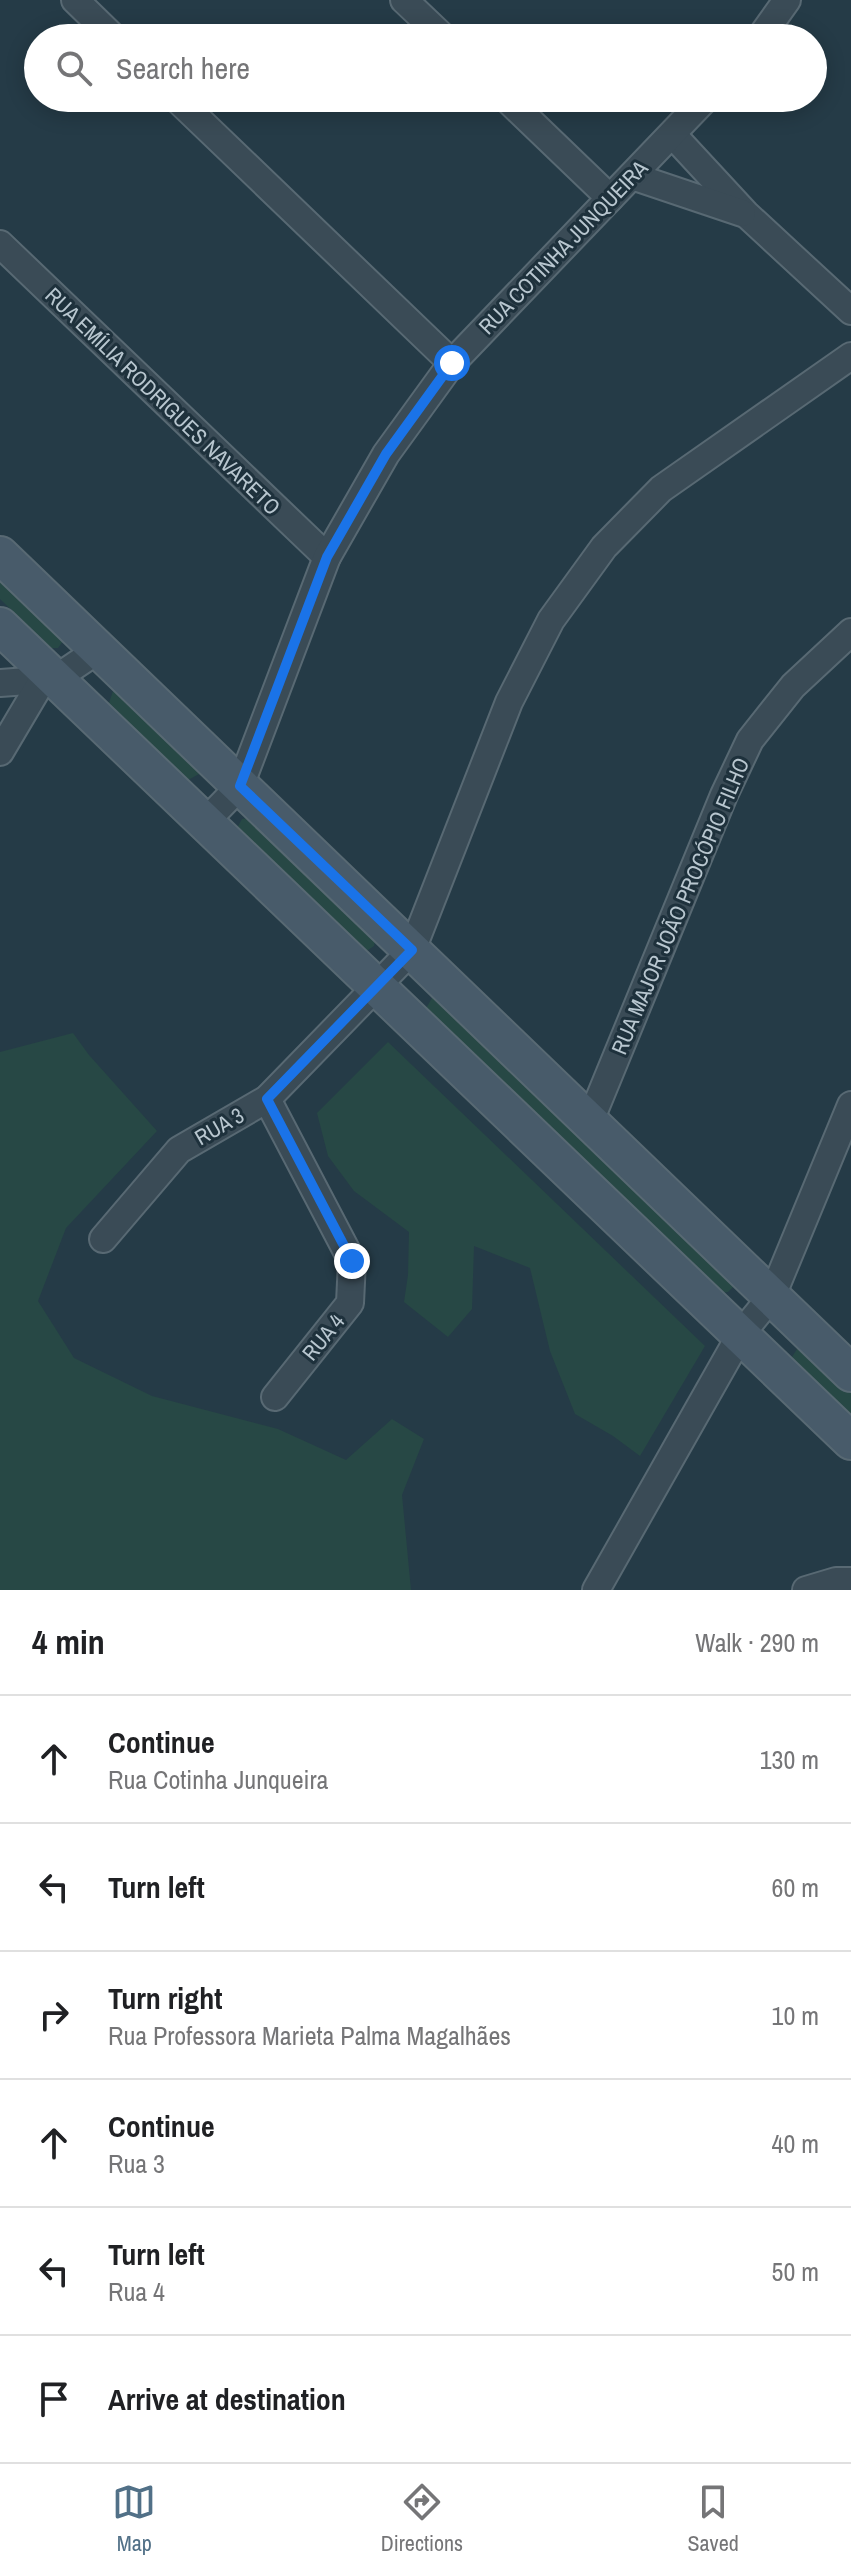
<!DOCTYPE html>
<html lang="en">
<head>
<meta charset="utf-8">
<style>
  body { margin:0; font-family:"Archivo Narrow",sans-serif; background:#f2f2f2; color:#202124 }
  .stop { position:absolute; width:24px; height:24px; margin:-18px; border:6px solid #1a73e8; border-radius:50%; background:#fff }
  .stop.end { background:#1a73e8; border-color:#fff; box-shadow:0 2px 8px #0008 }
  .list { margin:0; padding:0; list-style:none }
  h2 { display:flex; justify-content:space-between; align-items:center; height:104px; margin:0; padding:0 32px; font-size:34px }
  h2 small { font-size:26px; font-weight:400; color:#757577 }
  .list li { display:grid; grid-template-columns:52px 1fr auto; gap:24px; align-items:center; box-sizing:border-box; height:128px; padding:0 32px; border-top:2px solid #e0e0e0 }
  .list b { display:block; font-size:30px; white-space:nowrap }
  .list p { margin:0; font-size:26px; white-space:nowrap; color:#757577 }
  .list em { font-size:26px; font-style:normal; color:#757577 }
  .icon { flex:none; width:44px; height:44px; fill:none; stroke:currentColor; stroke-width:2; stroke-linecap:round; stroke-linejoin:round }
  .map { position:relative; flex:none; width:851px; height:1590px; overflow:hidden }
  .search { position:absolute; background:#fff; box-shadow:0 4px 20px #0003; left:24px; right:24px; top:24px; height:88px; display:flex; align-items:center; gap:20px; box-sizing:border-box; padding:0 28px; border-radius:44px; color:#757577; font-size:30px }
  .sheet { height:872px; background:#fff }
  nav { display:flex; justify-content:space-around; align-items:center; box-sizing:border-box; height:112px; border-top:2px solid #e0e0e0; background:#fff; font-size:22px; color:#757577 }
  nav a { display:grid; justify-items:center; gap:4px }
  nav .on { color:#517087 }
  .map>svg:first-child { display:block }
  .green { fill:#274845 }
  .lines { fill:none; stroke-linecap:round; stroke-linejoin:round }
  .street-casing { stroke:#586973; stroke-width:30 }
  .secondary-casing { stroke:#586973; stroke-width:40 }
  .street { stroke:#3a4b56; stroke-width:26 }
  .secondary { stroke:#485b6a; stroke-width:36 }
  .route { stroke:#1a73e8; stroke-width:10 }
  .labels { text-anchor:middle; stroke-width:6; stroke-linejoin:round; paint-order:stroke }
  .street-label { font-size:22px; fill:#b8c6cf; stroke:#1e313c }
</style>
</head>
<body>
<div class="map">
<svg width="851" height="1590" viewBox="0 0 851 1590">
  <rect width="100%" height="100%" fill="#253b47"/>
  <!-- green -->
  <g class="green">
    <polygon points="0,578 61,636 63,641 58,648 51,648 0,599"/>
    <polygon points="113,691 119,691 198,768 199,774 188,780 109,703"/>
    <polygon points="247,818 375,941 374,946 365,952 237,828 242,819"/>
    <polygon points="432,998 438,998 732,1277 734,1286 728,1292 721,1293 425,1010"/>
    <polygon points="73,1033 89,1055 157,1131 66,1228 38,1301 74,1358 152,1396 278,1429 346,1460 392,1419 424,1439 402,1495 411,1590 0,1590 0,1052"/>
    <polygon points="388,1042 705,1346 640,1456 613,1436 575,1414 550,1351 530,1268 474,1246 472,1309 448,1337 404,1302 408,1275 409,1232 354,1191 328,1156 317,1113"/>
    <polygon points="797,1349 807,1350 851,1392 851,1419 794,1366 792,1357"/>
  </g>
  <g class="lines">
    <!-- street casing -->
    <g class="street-casing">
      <g id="street">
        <polyline points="75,0 114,38"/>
        <polyline points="404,0 444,38"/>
        <polyline points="760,38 787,0"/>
        <polyline points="176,98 452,363"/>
        <polyline points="506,98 610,198"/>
        <polyline points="672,134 746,214 851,311"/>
        <polyline points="632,176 742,213"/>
        <polyline points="0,244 327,557"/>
        <polyline points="0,683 55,679 98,650"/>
        <polyline points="0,752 42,681"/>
        <polyline points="205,822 240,786 327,557 386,454 452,363 706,98"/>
        <polyline points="267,1099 352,1261 350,1303 275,1397"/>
        <polyline points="590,1121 724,795 750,740 793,686 851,632"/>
        <polyline points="103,1239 179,1150 267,1099 412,950 509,702 551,620 604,547 661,489 851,356"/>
        <polyline points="596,1590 741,1334 772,1296 851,1105"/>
        <polyline points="806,1590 836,1581 851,1581"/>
      </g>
    </g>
    <!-- secondary casing -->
    <g class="secondary-casing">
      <g id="secondary">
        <polyline points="0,555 851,1373"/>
        <polyline points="0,626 851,1441"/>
      </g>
    </g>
    <!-- street -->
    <use href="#street" class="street"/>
    <!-- secondary -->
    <use href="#secondary" class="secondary"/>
  </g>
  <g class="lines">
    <!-- route -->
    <polyline class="route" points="352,1261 267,1099 412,950 240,786 327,557 386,454 452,363"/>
  </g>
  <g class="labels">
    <!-- street labels -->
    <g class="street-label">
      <text transform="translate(563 247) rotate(-46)" y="8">RUA COTINHA JUNQUEIRA</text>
      <text transform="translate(163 401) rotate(44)" y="8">RUA EMÍLIA RODRIGUES NAVARETO</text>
      <text transform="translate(680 906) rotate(-67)" y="8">RUA MAJOR JOÃO PROCÓPIO FILHO</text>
      <text transform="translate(219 1126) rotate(-30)" y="8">RUA 3</text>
      <text transform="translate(323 1337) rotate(-51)" y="8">RUA 4</text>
    </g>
  </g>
</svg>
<div class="stop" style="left:452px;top:363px"></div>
<div class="stop end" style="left:352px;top:1261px"></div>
<div class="search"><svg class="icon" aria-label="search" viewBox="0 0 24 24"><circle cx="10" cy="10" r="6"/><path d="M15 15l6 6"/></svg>Search here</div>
</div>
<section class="sheet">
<h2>4 min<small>Walk · 290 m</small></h2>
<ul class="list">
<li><svg class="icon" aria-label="ahead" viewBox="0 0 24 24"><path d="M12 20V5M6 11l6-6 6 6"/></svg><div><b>Continue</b><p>Rua Cotinha Junqueira</p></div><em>130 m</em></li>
<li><svg class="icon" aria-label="left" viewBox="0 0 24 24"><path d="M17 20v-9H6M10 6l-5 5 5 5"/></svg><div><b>Turn left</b></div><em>60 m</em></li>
<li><svg class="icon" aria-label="right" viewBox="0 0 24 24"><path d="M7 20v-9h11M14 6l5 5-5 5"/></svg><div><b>Turn right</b><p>Rua Professora Marieta Palma Magalhães</p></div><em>10 m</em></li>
<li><svg class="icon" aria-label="ahead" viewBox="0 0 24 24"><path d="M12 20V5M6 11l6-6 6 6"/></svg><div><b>Continue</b><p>Rua 3</p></div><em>40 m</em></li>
<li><svg class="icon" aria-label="left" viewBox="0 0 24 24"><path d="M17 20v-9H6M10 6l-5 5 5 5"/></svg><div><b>Turn left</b><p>Rua 4</p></div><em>50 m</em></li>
<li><svg class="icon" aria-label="arrive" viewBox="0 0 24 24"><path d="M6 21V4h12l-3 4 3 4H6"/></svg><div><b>Arrive at destination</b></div></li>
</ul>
</section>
<nav>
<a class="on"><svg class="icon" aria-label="map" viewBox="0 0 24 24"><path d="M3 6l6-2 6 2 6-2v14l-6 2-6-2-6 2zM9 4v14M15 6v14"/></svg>Map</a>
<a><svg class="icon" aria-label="directions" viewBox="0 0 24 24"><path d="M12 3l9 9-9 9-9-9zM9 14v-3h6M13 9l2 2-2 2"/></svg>Directions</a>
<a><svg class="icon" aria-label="saved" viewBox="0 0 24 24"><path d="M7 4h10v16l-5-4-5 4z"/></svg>Saved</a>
</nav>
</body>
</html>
